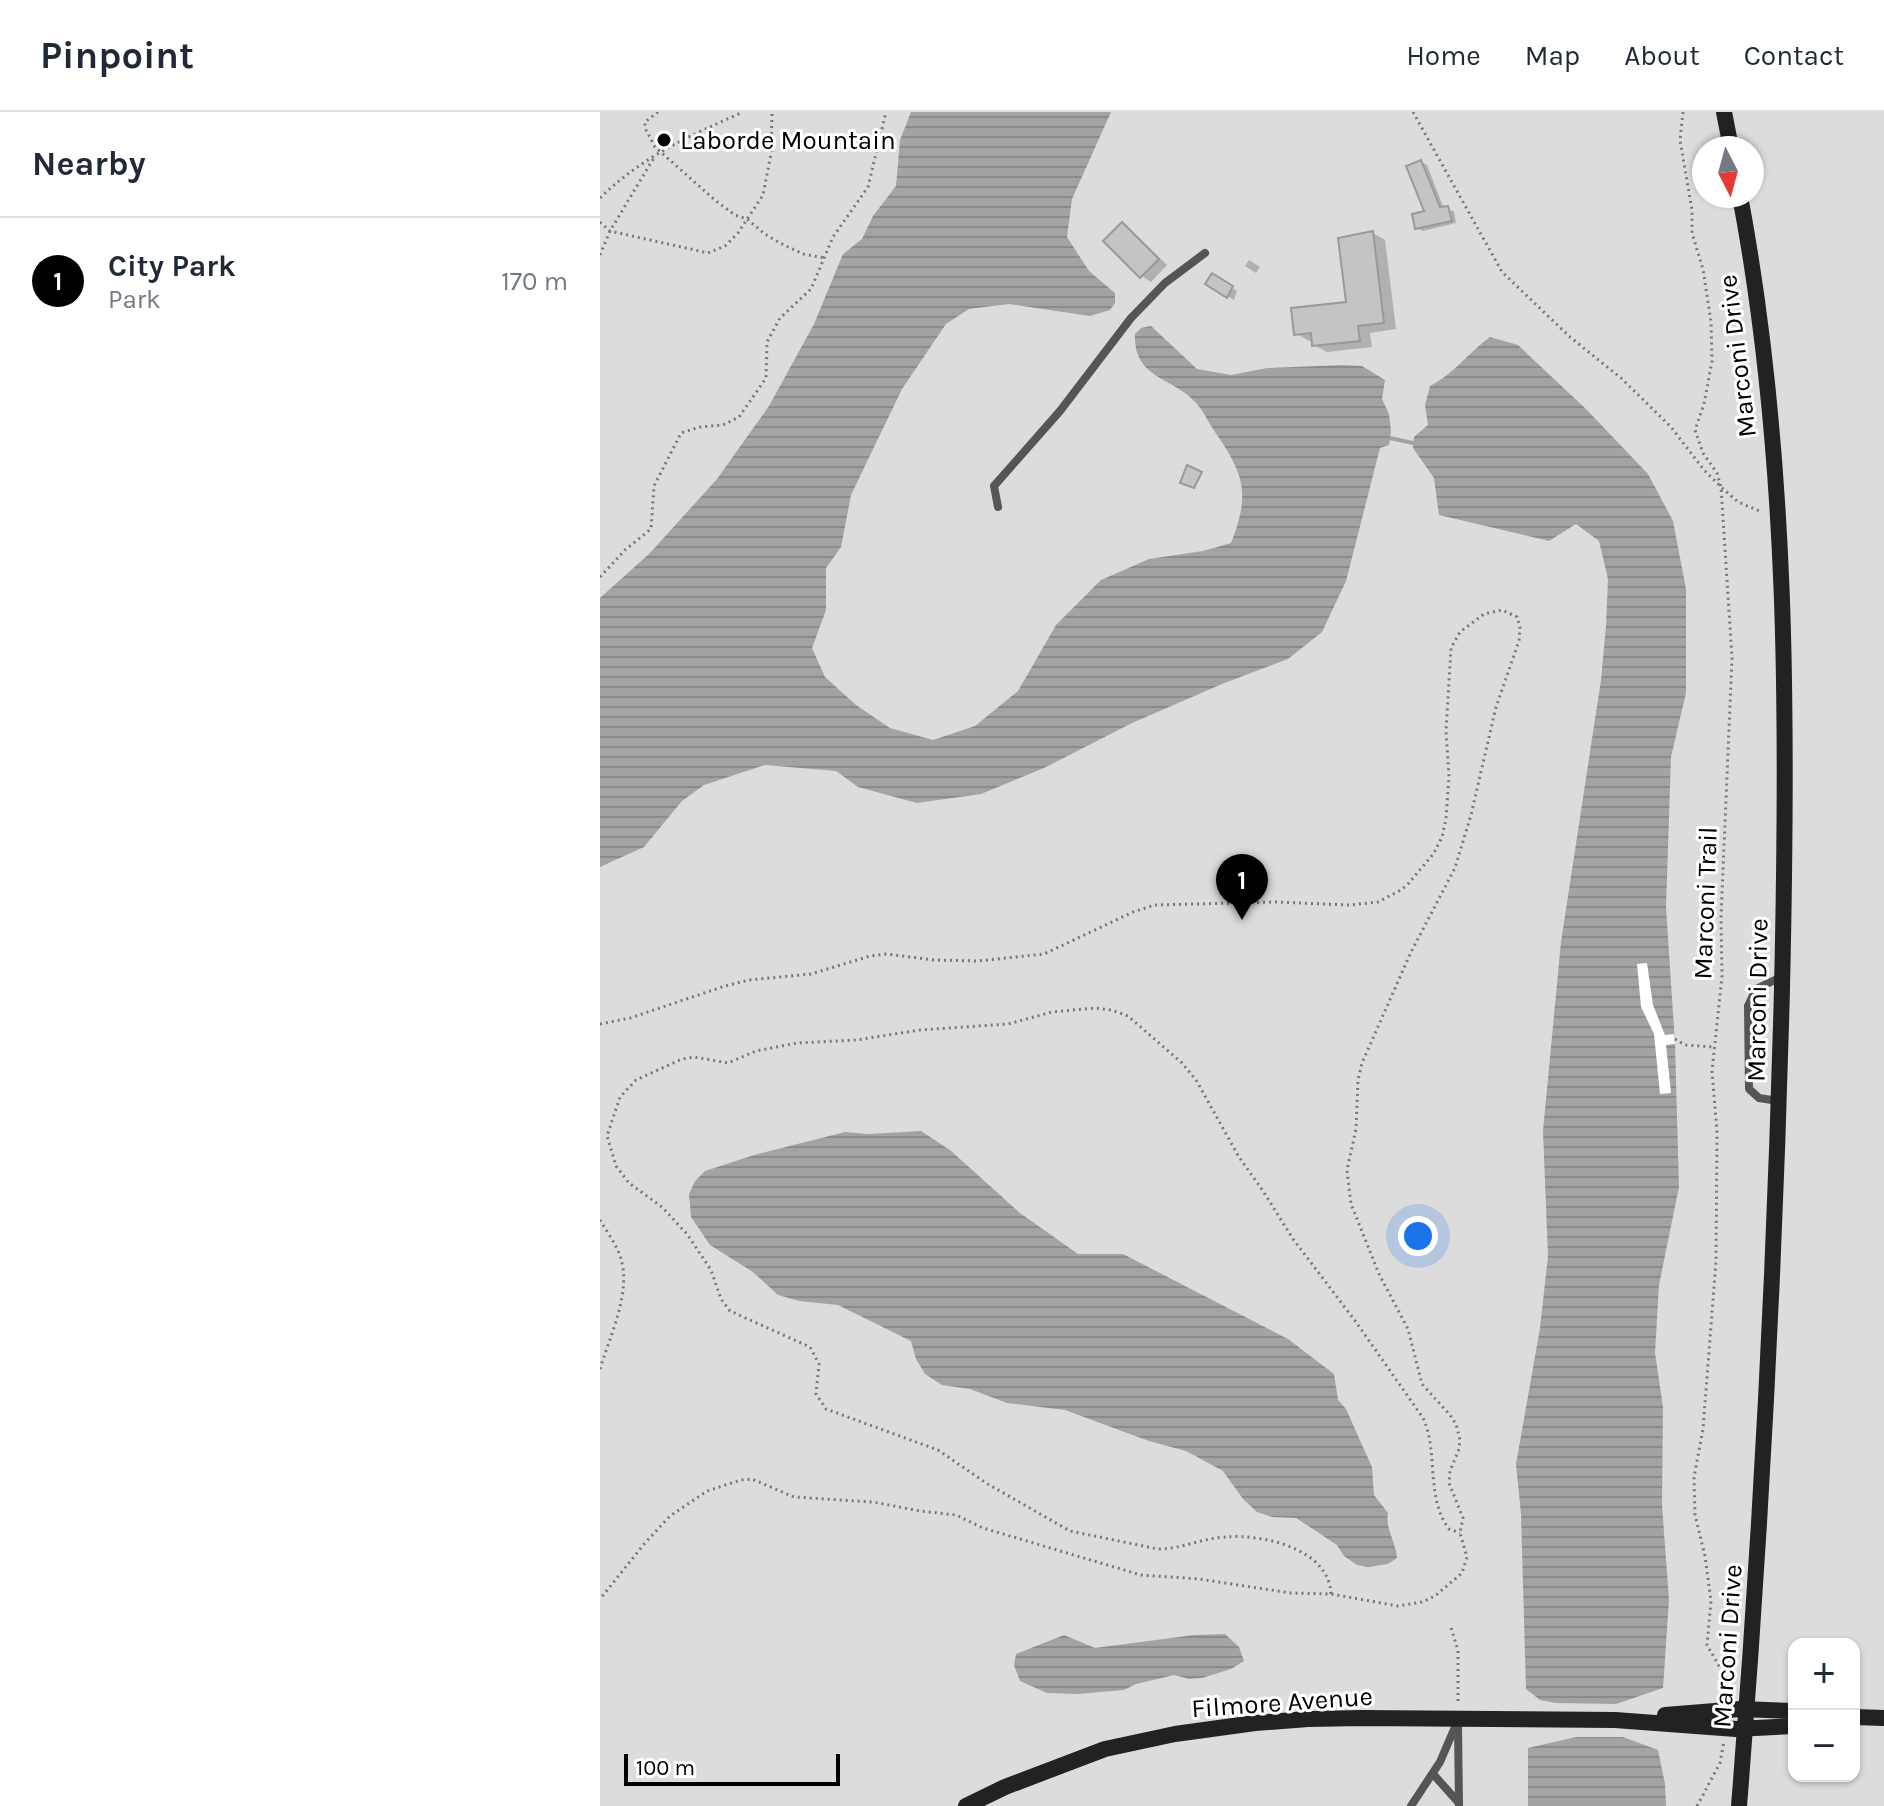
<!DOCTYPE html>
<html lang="en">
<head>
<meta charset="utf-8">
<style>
  body { margin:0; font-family:Karla,sans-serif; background:#f2f2f3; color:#1f2937 }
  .controls { position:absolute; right:24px; bottom:24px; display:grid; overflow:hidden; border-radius:16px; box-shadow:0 2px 6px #0004 }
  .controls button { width:72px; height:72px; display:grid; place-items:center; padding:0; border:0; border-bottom:2px solid #e0e1e3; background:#fff; color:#1f2937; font:40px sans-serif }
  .compass { position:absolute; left:1092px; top:24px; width:72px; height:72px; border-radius:50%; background:#fff; box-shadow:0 2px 6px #0004; rotate:174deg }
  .scale { position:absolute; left:24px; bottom:20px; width:216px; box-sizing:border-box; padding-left:8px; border:4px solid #000; border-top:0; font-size:22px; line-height:28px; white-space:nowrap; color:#000; -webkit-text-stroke:6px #fff; paint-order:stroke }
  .you { position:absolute; left:818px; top:1124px; width:28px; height:28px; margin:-20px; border:6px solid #fff; border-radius:50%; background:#1a73e8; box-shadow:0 0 0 12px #1a73e833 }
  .badge { display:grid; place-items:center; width:52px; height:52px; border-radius:50%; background:#000; color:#fff; font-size:26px; font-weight:700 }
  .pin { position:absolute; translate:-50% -66px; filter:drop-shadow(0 2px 4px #0008) }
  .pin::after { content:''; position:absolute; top:42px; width:28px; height:24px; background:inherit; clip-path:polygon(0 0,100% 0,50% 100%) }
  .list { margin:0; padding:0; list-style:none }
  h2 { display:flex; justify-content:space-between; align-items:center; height:104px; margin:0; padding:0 32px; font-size:34px }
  h2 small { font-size:26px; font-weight:400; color:#747a83 }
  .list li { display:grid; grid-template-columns:52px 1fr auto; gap:24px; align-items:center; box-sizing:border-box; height:128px; padding:0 32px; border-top:2px solid #e0e1e3 }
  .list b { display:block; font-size:30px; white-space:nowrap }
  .list p { margin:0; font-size:26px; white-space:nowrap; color:#747a83 }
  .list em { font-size:26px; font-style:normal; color:#747a83 }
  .map { position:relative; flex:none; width:1284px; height:1694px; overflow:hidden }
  header { display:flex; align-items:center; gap:48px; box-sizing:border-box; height:112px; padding:0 40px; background:#fff; border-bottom:2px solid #e0e1e3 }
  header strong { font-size:38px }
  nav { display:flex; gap:44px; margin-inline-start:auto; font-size:28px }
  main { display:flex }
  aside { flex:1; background:#fff }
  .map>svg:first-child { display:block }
  .park { fill:#dcdcdc; fill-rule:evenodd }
  .water { fill:url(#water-rules) }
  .pier { fill:#fff }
  .shadow { fill:#0003 }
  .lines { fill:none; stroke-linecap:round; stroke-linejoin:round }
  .stream { stroke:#a3a3a3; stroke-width:4 }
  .building { fill:#c4c4c4; stroke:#999; stroke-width:2 }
  .path { stroke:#777; stroke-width:3; stroke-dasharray:2 4; stroke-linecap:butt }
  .lane { stroke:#555; stroke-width:8 }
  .secondary { stroke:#222; stroke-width:16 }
  .poi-dot { fill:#000; stroke:#fff; stroke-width:3 }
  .labels { text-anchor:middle; stroke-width:6; stroke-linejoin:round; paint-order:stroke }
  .poi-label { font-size:26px; fill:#000; stroke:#fff; text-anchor:start }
  .street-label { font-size:26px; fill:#000; stroke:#fff }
</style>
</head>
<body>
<header>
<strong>Pinpoint</strong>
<nav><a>Home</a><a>Map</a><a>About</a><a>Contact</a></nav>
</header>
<main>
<aside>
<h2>Nearby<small></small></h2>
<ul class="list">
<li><span class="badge">1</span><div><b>City Park</b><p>Park</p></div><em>170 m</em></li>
</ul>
</aside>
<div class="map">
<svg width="1284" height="1694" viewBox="0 0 1284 1694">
  <defs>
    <pattern id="water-rules" width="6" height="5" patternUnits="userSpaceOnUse" patternTransform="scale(2)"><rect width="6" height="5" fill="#a3a3a3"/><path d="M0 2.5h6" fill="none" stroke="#8b8b8b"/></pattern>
  </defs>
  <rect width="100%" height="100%" fill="#fff"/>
  <!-- park -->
  <path class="park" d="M0,0H1284V1694H0ZM1104,36H1152V84H1104ZM1194,1532H1254V1664H1194Z"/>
  <!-- water -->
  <g class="water">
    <path d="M311,0H511L472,87L467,125L489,159L515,181V191L510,198L490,204L409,192L369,197L346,212L302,277L251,383L241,435L226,456V498L212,536L225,565L256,593L290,616L333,628L375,614L418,579L456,513L501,468L549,447L603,439L631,431C651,380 644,362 613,317C607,308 601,294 592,287C569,265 533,265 535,222L541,216L551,214L597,257L631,263L667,256L742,253L762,254L785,268L782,287L789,302L791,319L789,333L780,336L746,469L722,520L688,547L622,572L532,611L444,656L381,682L317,691L258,675L236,659L165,653L104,673L82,689L44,735L0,755V486L50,441L117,367L169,294L214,212L243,142L262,127L273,104L296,74L300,28Z"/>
    <path d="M890,225L918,233L987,298L1048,362L1073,409L1086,477V581L1071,645L1066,795L1075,932L1079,1075L1059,1173L1055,1241L1063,1295L1062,1393L1069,1488L1063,1576L1016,1592L956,1591L940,1588L926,1577L921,1402L916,1352L940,1216L948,1144L943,1019L961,830L1001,568L1006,514L1008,467L999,429L976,412L949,429L839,403L834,366L813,336L814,325L828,313L825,293L830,274C855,261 867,242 890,225Z"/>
    <path d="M321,1019L350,1038L420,1101L478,1142H523L688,1227L734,1262L738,1288L746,1297L772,1355L774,1383L788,1401C785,1417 796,1430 797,1446L788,1452L768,1455L757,1453L744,1444L737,1433L696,1406L672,1405L657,1400L643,1387L623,1359L586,1339L549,1329L465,1298L407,1291L370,1277L342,1273L325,1262L316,1247L311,1229L238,1193L199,1189L178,1183L153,1160L110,1133L91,1105L89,1082L95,1069L105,1059L154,1043L245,1020L268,1022Z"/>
    <polygon points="625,1522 639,1535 644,1549 631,1557 602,1566 589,1567 574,1563 536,1572 524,1578 478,1582 447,1581 420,1569 414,1553 416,1542 464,1523 495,1536 594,1523"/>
    <polygon points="976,1625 1023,1625 1058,1638 1065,1672 1066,1694 928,1694 928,1636"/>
  </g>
  <!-- pier -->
  <polygon class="pier" points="1047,851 1053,893 1065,923 1074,922 1075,932 1066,933 1071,981 1060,982 1054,922 1041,895 1037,852"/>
  <!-- shadow -->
  <g class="shadow">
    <polygon points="821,50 827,53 844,97 854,99 856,111 823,119 817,116 827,101"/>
    <polygon points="522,113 531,118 567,153 551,170 542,164 506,129"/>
    <polygon points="773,121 785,128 796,217 770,221 772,235 727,240 714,233 713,228 709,229 696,221 748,191"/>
    <polygon points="649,148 660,155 656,161 645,154"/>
    <polygon points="612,163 637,179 634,188 607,171"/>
  </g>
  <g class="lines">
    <!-- stream -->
    <polyline class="stream" points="790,326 813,331"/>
  </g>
  <!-- building -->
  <g class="building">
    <polygon points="821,48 840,95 848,94 852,109 815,117 812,102 824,99 806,54"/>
    <polygon points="522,110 559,147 540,166 503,129"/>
    <polygon points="773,119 784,211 758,214 760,229 712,234 711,221 694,223 691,196 746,190 738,126"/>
    <polygon points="612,161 633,174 627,186 605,172"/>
    <polygon points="587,353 602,360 594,376 580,371"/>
  </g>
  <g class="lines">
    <!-- path -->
    <g class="path">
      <polyline points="58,0 45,10 45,16 55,35 116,89 135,103 147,107 165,122 180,131 203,142 225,146"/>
      <polyline points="813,0 902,160 970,225 1021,266 1071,315 1104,358 1121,375 1138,390 1162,400"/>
      <polyline points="1083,0 1080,28 1092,98 1092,121 1103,157 1111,210 1112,249 1104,292 1095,318 1103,341 1117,361 1121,375 1132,546 1121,806 1122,864 1112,959 1117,1020 1116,1149 1103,1317 1094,1365 1095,1403 1105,1444 1111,1489 1107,1533 1126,1566 1129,1582"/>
      <path d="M0,86C43,44 89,24 143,0"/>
      <polyline points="0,110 10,119 108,141 125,134 138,121 163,83 171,42 172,0"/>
      <polyline points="0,143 10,119 55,44"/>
      <polyline points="0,465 25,438 51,417 54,374 81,321 100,315 123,313 139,305 166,266 167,230 180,206 211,177 233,125 268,75 286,0"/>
      <polyline points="0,912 30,906 125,874 149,868 211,862 270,844 286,842 334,848 378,849 444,842 533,800 555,793 675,790 750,793 778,790 801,778 809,771 834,741 842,725 846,707 849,664 846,620 851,536 860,520 884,502 902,498 917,505 920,515 919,529 896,595 871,703 855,756 811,840 762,951 758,968 756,1017 747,1058 751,1092 779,1162 808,1217 822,1272 850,1303 856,1312 860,1328 859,1337 850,1359 849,1371 863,1406 860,1421 867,1445 862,1461 835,1484 822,1490 798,1494 731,1482 691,1481 599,1467 541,1463 383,1416 356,1403 320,1399 273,1390 194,1385 152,1367 141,1368 107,1379 70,1404 45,1431 0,1487"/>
      <polyline points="1075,927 1085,933 1114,935"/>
      <path d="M0,1108C7,1120 17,1133 21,1147C31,1181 10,1224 0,1257"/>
      <path d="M731,1482C729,1436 662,1422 626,1425C602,1426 582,1437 558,1437L470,1419L386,1371L338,1338L226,1297L216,1282L219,1252L210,1235L130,1199L121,1187L111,1158L87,1122L62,1095L29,1071L16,1054L7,1024L20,985L36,968L82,947L94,945L128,951L156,939L197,931L256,928L320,918L408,912L452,900L495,896L511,898L528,904L582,951L596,968L639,1045L663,1079L693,1127L756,1210L823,1306C839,1340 825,1385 849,1417L860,1421"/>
      <polyline points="851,1516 858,1538 858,1591"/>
      <polyline points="1097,1694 1120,1651 1124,1629"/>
    </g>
    <!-- lane -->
    <g class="lane">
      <polyline points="398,395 394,374 460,299 531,206 565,171 605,141"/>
      <polyline points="1178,989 1159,986 1149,977 1148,894 1156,877 1181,865"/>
      <polyline points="858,1612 859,1694"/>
      <polyline points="833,1662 859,1691"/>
      <polyline points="811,1694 840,1650 858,1608"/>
    </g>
    <!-- secondary -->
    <g class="secondary">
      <polyline points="1124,0 1131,36"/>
      <polyline points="1065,1603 1140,1597 1194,1599"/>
      <polyline points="1254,1605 1284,1606"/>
      <polyline points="366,1694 405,1675 505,1637 575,1622 655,1611 708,1607 762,1606 1015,1608 1136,1617 1194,1614"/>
      <path d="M1139,1694C1161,1422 1175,1149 1182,876C1188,613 1189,344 1140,84"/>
    </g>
  </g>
  <!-- markers -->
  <circle class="poi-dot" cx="64" cy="28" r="8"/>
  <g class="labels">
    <!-- poi labels -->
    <g class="poi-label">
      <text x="80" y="37">Laborde Mountain</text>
    </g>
    <!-- street labels -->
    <g class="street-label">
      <text transform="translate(1137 244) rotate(-97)" y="9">Marconi Drive</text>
      <text transform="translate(1105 791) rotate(-88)" y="9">Marconi Trail</text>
      <text transform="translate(1157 888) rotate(-89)" y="9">Marconi Drive</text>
      <text transform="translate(1127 1534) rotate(-86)" y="9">Marconi Drive</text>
      <text transform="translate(682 1590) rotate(-4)" y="9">Filmore Avenue</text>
    </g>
  </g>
</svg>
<div class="controls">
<button>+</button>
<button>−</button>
</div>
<svg class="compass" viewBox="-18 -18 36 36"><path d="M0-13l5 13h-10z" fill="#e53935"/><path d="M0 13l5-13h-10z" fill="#747a83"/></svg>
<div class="scale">100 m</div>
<div class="you"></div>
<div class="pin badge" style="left:642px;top:808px">1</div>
</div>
</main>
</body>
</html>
